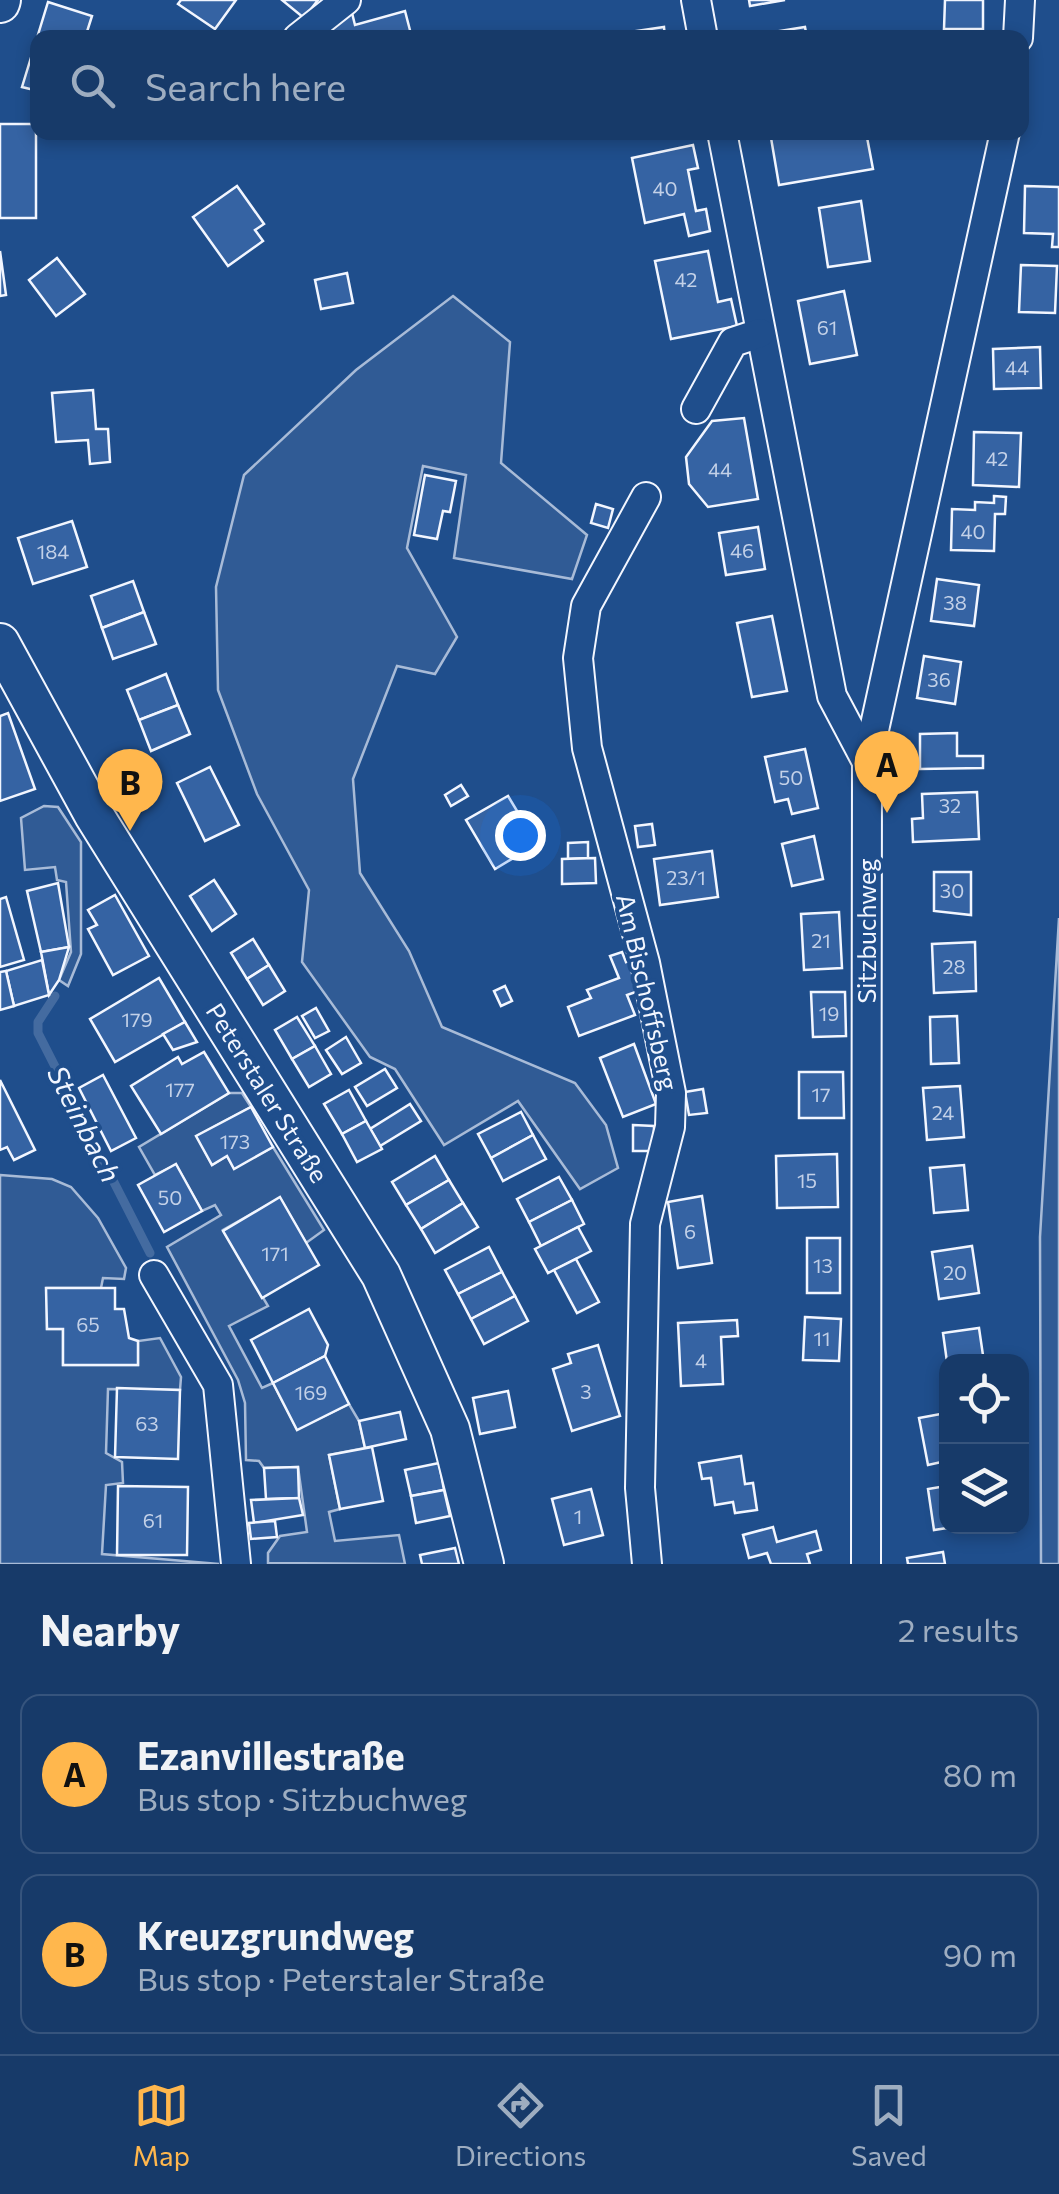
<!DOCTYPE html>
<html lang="en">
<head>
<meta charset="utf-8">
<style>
  body { margin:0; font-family:Commissioner,sans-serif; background:#244571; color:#f1f3f6 }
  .controls { position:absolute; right:30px; bottom:30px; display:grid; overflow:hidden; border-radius:20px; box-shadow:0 5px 15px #0003 }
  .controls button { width:90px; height:90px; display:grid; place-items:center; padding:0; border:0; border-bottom:2px solid #36547d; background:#173a69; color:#f1f3f6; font:50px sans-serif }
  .you { position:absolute; left:520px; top:835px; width:35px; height:35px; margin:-25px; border:8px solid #fff; border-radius:50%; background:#1a73e8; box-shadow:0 0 0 15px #1a73e833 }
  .badge { display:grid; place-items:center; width:65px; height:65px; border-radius:50%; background:#ffb74d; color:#111; font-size:32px; font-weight:700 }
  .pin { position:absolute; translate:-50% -82px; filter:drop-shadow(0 2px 5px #0008) }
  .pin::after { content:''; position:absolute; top:52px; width:35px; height:30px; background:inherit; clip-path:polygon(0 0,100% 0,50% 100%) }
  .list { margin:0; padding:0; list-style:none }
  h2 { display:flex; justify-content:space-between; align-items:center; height:130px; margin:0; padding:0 40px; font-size:42px }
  h2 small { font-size:32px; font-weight:400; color:#9eadc0 }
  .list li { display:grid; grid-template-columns:65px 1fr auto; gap:30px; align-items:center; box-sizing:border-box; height:160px; margin:0 20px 20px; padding:0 20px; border:2px solid #36547d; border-radius:20px }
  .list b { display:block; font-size:38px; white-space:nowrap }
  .list p { margin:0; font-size:32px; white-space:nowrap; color:#9eadc0 }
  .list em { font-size:32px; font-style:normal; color:#9eadc0 }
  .icon { flex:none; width:55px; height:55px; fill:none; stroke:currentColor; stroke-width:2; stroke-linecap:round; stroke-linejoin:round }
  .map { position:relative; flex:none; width:1059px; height:1564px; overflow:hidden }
  .search { position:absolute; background:#173a69; box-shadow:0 5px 15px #0003; left:30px; right:30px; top:30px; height:110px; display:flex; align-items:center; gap:25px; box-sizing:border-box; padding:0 35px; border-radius:20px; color:#9eadc0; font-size:38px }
  .sheet { height:490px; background:#173a69 }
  nav { display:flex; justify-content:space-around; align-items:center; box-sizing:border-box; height:140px; border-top:2px solid #36547d; background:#173a69; font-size:28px; color:#9eadc0 }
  nav a { display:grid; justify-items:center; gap:5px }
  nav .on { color:#ffb74d }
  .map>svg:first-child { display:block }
  .built { fill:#305b95; stroke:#a8bbd7; stroke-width:2.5 }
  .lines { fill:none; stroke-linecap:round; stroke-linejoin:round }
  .stream { stroke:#446ba0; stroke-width:9 }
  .building { fill:#3563a3; stroke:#f2f6ff; stroke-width:2.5 }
  .minor-casing { stroke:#f2f6ff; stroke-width:32 }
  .secondary-casing { stroke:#f2f6ff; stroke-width:42 }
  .minor { stroke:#1f4e8c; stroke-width:28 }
  .secondary { stroke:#1f4e8c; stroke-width:38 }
  .labels { text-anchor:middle; stroke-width:8; stroke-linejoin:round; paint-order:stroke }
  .number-label { font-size:20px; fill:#c3d1e8 }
  .street-label { font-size:25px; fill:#f2f6ff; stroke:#1f4e8c }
  .water-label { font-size:28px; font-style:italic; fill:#f2f6ff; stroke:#1f4e8c }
</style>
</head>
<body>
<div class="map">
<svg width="1059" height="1564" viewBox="0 0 1059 1564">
  <rect width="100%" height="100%" fill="#1f4e8c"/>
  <!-- built -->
  <g class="built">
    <polygon points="453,296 510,342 501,463 587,535 572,579 454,558 466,475 423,466 407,548 457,637 435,674 397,666 353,779 360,873 409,951 442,1027 575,1083 606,1125 618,1168 580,1189 518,1101 444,1145 395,1069 370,1057 302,962 309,890 257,794 218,690 216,587 244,475 356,370"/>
    <polygon points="44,806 58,807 81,842 81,954 68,986 59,980 71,952 66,882 57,880 55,867 25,870 21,818"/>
    <polygon points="1059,918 1059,1564 1041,1564 1040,1237"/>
    <polygon points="229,1093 242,1093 251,1107 197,1136 212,1165 227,1156 234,1168 273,1147 324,1230 306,1243 280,1198 223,1230 268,1306 229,1326 262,1388 273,1383 297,1429 349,1404 359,1421 365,1448 329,1455 340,1509 329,1512 335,1541 399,1535 405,1564 268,1563 268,1553 280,1536 307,1532 298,1467 264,1468 259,1461 246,1460 245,1403 238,1380 167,1247 221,1215 215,1205 202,1211 176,1165 155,1175 139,1147"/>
    <polygon points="0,1175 52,1179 71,1187 98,1218 126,1268 124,1279 103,1278 101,1288 47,1288 47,1329 63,1329 63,1365 138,1365 138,1341 160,1338 181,1377 180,1390 108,1389 106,1453 122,1462 123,1483 106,1485 102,1554 219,1564 0,1564"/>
  </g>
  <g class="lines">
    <!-- stream -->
    <polyline class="stream" points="55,996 38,1022 38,1033 150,1253"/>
  </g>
  <!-- building -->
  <g class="building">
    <polygon points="181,0 236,0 215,29 178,4"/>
    <polygon points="282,0 318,0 304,18"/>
    <polygon points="749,0 785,0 750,6"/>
    <polygon points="945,0 983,0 983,29 944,29"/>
    <polygon points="48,2 92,16 85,38 38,38 38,91 22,87"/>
    <polygon points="351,9 355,25 405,11 412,38 321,38 319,29"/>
    <polygon points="664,27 665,38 617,38 616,34"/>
    <polygon points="805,27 807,38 767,38 767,33"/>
    <rect x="0" y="124" width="36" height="94"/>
    <polygon points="770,132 866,132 873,169 779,185"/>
    <polygon points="693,145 698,168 688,170 696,211 706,209 710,231 689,236 684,214 645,223 632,158"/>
    <polygon points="237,186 264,224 255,230 263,241 228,266 193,217"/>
    <polygon points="1025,186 1059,187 1059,247 1052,247 1053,234 1024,233"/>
    <polygon points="861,201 870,261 828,267 819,208"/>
    <polygon points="0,251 6,295 0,296"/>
    <polygon points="708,251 718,302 731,299 737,326 671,339 655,261"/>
    <polygon points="57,258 85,294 56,316 29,280"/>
    <polygon points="1021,265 1057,266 1055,313 1019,312"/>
    <polygon points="347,273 353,303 321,309 315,280"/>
    <polygon points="844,291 857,355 810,364 798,301"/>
    <polygon points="1040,347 1041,388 994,389 993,349"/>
    <polygon points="93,390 96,429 108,429 110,462 90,464 88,440 56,442 52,393"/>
    <polygon points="744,418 758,499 708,507 689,484 686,457 712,421"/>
    <polygon points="974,432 1021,433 1019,487 973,485"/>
    <polygon points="425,475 456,481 450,512 443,511 437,539 414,535"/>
    <polygon points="994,496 1006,497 1005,514 995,514 994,551 951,550 952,509 975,510 975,502 994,503"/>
    <polygon points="596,504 613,509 608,528 591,523"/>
    <polygon points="72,521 87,567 33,584 18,538"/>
    <polygon points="758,527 765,569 726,575 719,533"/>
    <polygon points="937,579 979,585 974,626 931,621"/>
    <polygon points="133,581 144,612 102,628 91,596"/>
    <polygon points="144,612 156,644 113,659 102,628"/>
    <polygon points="772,616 787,691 752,697 737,623"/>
    <polygon points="924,656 961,662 955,704 917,698"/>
    <polygon points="166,674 178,705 139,720 127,690"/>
    <polygon points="178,705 190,734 151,751 139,720"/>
    <polygon points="8,713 35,789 0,801 0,716"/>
    <polygon points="957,733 957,756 983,756 983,768 920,769 920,734"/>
    <polygon points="805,749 818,808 792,814 788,799 775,802 765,757"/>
    <polygon points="210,767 239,825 205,841 177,783"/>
    <polygon points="461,785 468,796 451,806 445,795"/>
    <polygon points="977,792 979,839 913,842 912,819 923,818 922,794"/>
    <polygon points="508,796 537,844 495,869 466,820"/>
    <polygon points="652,824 655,845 638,847 635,826"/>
    <polygon points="814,836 823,879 792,886 782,844"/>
    <polygon points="588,842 588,858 568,859 568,843"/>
    <polygon points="712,851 718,897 660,905 654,859"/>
    <polygon points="595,858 596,883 562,884 562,859"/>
    <polygon points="934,872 971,872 971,915 934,911"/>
    <polygon points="214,880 236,914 212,931 190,896"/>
    <polygon points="58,883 69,947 41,952 27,891"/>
    <polygon points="115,895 149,956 113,975 88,929 97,925 88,910"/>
    <polygon points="6,897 24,960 0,967 0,899"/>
    <polygon points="839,912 842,968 804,970 801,914"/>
    <polygon points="253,939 269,965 247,979 231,953"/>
    <polygon points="975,942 976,991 934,993 932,944"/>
    <polygon points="69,947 59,980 49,995 41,952"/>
    <polygon points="622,952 626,962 635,958 647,988 627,995 635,1015 579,1036 568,1007 591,998 587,990 619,978 610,956"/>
    <polygon points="42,960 49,995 14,1006 6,971"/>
    <polygon points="269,965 285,991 263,1005 247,979"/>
    <polygon points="6,971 14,1006 0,1010 0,972"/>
    <polygon points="159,978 185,1022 115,1062 90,1019"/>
    <polygon points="505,986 512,1001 501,1006 494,991"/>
    <polygon points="811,992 845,992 846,1036 813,1037"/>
    <polygon points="316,1008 329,1031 315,1038 302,1016"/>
    <polygon points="957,1016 959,1063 931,1064 930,1017"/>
    <polygon points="297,1017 315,1046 292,1059 275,1030"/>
    <polygon points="185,1022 197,1042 173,1050 163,1034"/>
    <polygon points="346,1037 361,1063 342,1074 326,1050"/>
    <polygon points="634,1044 656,1104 623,1117 600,1058"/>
    <polygon points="315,1046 331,1074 309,1087 292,1059"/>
    <polygon points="204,1052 229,1093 161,1134 131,1086 178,1057 182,1064"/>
    <polygon points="385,1069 397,1088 367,1106 355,1087"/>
    <polygon points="799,1072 843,1072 844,1118 799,1118"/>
    <polygon points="103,1075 136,1138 111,1151 79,1088"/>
    <polygon points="0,1080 35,1150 14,1160 7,1147 0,1150"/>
    <polygon points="960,1086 964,1137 927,1140 923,1088"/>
    <polygon points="703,1089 707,1113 689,1115 685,1092"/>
    <polygon points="349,1090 366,1121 342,1134 324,1104"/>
    <polygon points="410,1104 421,1121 380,1146 370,1129"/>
    <polygon points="251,1107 273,1147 234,1169 227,1156 212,1165 196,1136"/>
    <polygon points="521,1112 533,1135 491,1158 478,1134"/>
    <polygon points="366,1121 382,1149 357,1162 342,1134"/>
    <polygon points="633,1125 654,1126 654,1151 633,1151"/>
    <polygon points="533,1135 546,1159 503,1181 491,1158"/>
    <polygon points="837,1154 838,1207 777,1208 776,1156"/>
    <polygon points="435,1156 449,1180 406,1205 392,1182"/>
    <polygon points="176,1164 202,1211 164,1232 138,1185"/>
    <polygon points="964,1165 968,1210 934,1213 930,1168"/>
    <polygon points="559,1177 572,1200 529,1222 517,1199"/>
    <polygon points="449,1180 463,1203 421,1229 406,1205"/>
    <polygon points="702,1196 712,1263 678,1268 668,1202"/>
    <polygon points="280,1197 319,1265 262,1298 223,1231"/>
    <polygon points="572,1200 584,1224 541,1246 529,1222"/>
    <polygon points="463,1203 478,1227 435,1253 421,1229"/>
    <polygon points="578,1227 591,1251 548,1273 535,1249"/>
    <rect x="807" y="1238" width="33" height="55"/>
    <polygon points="972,1246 979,1293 939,1299 932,1252"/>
    <polygon points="489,1247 502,1272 458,1294 445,1270"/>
    <polygon points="576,1259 599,1302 577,1313 554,1270"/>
    <polygon points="502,1272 515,1296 471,1319 458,1294"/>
    <polygon points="46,1288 115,1288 115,1309 124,1309 129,1338 138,1341 138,1365 63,1365 63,1329 47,1329"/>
    <polygon points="515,1296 528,1321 484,1344 471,1319"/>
    <polygon points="309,1309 328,1345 325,1356 273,1383 251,1340"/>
    <polygon points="805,1317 841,1319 839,1361 803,1360"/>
    <polygon points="737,1320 738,1336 721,1337 723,1384 681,1386 678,1323"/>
    <polygon points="979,1328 984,1362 947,1362 943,1333"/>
    <polygon points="598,1345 620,1416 572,1431 553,1369 571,1363 568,1354"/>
    <polygon points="325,1356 349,1404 297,1430 273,1383"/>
    <polygon points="117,1388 180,1390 178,1459 115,1457"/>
    <polygon points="508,1391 515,1427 480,1434 473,1398"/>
    <polygon points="400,1412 406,1439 365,1448 359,1421"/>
    <polygon points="946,1413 946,1461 928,1465 919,1418"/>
    <polygon points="372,1447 383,1501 340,1509 329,1455"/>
    <polygon points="741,1456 745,1484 753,1483 757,1510 735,1513 733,1502 715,1505 711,1478 702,1479 699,1463"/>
    <polygon points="439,1463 444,1490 411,1496 405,1470"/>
    <polygon points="298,1467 299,1498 266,1499 264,1468"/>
    <polygon points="118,1486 188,1487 187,1555 117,1555"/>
    <polygon points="946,1486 946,1526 960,1526 934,1530 928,1489"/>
    <polygon points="591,1489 603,1535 564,1545 552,1499"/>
    <polygon points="444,1490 450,1516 416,1523 411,1496"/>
    <polygon points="299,1498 303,1515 254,1523 251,1500"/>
    <polygon points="275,1521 277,1537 251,1539 249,1523"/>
    <polygon points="773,1527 777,1542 816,1531 821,1550 807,1554 810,1564 771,1564 767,1553 749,1558 743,1535"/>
    <polygon points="455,1548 459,1564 422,1564 420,1555"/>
    <polygon points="943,1552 945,1564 908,1564 907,1558"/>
  </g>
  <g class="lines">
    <!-- minor casing -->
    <g class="minor-casing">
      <g id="minor">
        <polyline points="696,0 703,38"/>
        <polyline points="298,38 346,0"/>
        <polyline points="1018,38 1020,0"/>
        <polyline points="722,132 832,696 867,762"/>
        <polyline points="696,409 733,342 760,333"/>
        <polyline points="646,497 586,606 578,658 587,748 645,963 671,1093 670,1127 645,1224 640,1488 647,1564"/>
        <polyline points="154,1275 218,1385 236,1564"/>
        <polyline points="866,1564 867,762 1005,132"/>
      </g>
    </g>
    <!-- secondary casing -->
    <g class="secondary-casing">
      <g id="secondary">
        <polyline points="0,3 1,0"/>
        <polyline points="0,643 94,815 381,1275 450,1429 484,1564"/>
      </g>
    </g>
    <!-- minor -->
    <use href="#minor" class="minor"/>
    <!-- secondary -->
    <use href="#secondary" class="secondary"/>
  </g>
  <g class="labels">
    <!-- number labels -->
    <g class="number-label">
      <text x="665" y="196">40</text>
      <text x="686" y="287">42</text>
      <text x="827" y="335">61</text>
      <text x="1017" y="375">44</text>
      <text x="997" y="466">42</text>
      <text x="720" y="477">44</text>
      <text x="973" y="539">40</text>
      <text x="742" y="558">46</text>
      <text x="53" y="559">184</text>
      <text x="955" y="610">38</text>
      <text x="939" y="687">36</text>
      <text x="791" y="785">50</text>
      <text x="950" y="813">32</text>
      <text x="686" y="885">23/1</text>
      <text x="952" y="898">30</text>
      <text x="821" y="948">21</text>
      <text x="954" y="974">28</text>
      <text x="829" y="1021">19</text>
      <text x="137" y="1027">179</text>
      <text x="180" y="1097">177</text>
      <text x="821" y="1102">17</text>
      <text x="943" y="1120">24</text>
      <text x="235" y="1149">173</text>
      <text x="807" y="1188">15</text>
      <text x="170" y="1205">50</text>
      <text x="690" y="1239">6</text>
      <text x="275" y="1261">171</text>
      <text x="823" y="1273">13</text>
      <text x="955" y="1280">20</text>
      <text x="88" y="1332">65</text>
      <text x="822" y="1346">11</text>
      <text x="701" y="1368">4</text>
      <text x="586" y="1399">3</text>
      <text x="311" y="1400">169</text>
      <text x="147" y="1431">63</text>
      <text x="578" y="1524">1</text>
      <text x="153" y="1528">61</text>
    </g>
    <!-- street labels -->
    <g class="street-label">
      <text transform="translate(867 931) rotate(-90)" y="9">Sitzbuchweg</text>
      <text transform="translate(647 992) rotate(77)" y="9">Am Bischoffsberg</text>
      <text transform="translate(267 1093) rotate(58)" y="9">Peterstaler Straße</text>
    </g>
    <!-- water labels -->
    <g class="water-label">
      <text transform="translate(84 1124) rotate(63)" y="10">Steinbach</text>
    </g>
  </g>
</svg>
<div class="controls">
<button><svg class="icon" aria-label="locate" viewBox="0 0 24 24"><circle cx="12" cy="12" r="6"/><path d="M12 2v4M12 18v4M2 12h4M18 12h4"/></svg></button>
<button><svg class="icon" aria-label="layers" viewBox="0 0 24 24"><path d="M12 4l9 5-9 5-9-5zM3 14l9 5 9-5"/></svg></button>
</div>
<div class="you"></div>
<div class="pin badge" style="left:887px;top:813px">A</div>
<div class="pin badge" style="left:130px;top:831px">B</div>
<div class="search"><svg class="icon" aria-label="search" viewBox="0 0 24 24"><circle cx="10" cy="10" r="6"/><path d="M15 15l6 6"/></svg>Search here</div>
</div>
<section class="sheet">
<h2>Nearby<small>2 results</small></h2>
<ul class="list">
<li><span class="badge">A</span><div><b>Ezanvillestraße</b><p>Bus stop · Sitzbuchweg</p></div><em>80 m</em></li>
<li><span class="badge">B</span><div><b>Kreuzgrundweg</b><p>Bus stop · Peterstaler Straße</p></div><em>90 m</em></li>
</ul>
</section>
<nav>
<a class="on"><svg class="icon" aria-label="map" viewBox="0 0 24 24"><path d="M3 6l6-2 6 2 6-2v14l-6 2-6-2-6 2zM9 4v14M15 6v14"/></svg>Map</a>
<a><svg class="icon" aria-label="directions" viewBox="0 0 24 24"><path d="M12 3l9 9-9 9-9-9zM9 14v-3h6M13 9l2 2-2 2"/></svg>Directions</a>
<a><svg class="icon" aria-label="saved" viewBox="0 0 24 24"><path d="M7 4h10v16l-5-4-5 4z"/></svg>Saved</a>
</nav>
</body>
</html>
